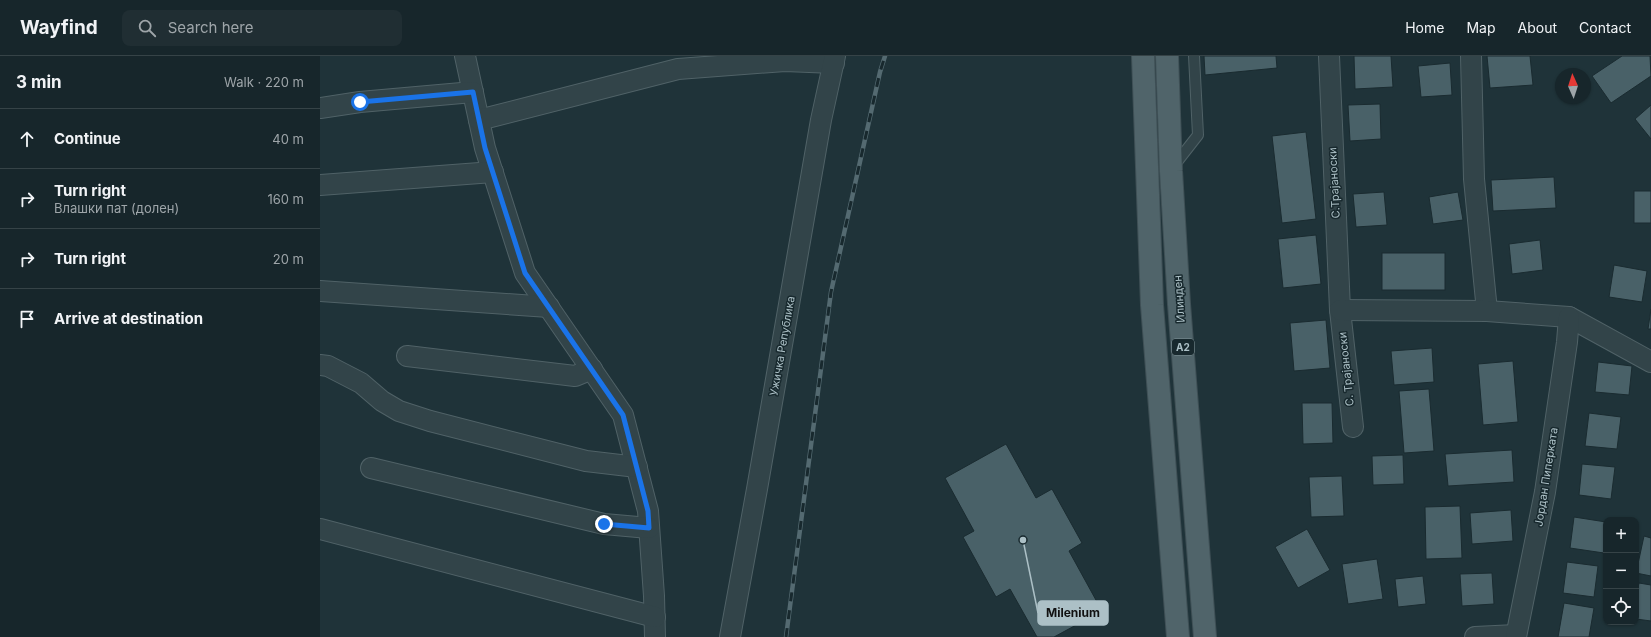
<!DOCTYPE html>
<html lang="en">
<head>
<meta charset="utf-8">
<style>
  body { margin:0; font-family:Inter,sans-serif; background:#202e33; color:#f1f3f6 }
  .controls { position:absolute; right:12px; bottom:12px; display:grid; overflow:hidden; border-radius:8px; box-shadow:0 1px 3px #0004 }
  .controls button { width:36px; height:36px; display:grid; place-items:center; padding:0; border:0; border-bottom:1px solid #364347; background:#17262b; color:#f1f3f6; font:20px sans-serif }
  .compass { position:absolute; left:1235px; top:12px; width:36px; height:36px; border-radius:50%; background:#17262b; box-shadow:0 1px 3px #0004; rotate:357deg }
  .stop { position:absolute; width:12px; height:12px; margin:-9px; border:3px solid #1a73e8; border-radius:50%; background:#fff }
  .stop.end { background:#1a73e8; border-color:#fff; box-shadow:0 1px 4px #0008 }
  .list { margin:0; padding:0; list-style:none }
  h2 { display:flex; justify-content:space-between; align-items:center; height:52px; margin:0; padding:0 16px; font-size:17px }
  h2 small { font-size:13px; font-weight:400; color:#9ea5a9 }
  .list li { display:grid; grid-template-columns:26px 1fr auto; gap:12px; align-items:center; box-sizing:border-box; height:60px; padding:0 16px; border-top:1px solid #364347 }
  .list b { display:block; font-size:15px; white-space:nowrap }
  .list p { margin:0; font-size:13px; white-space:nowrap; color:#9ea5a9 }
  .list em { font-size:13px; font-style:normal; color:#9ea5a9 }
  .icon { flex:none; width:22px; height:22px; fill:none; stroke:currentColor; stroke-width:2; stroke-linecap:round; stroke-linejoin:round }
  .map { position:relative; flex:none; width:1331px; height:581px; overflow:hidden }
  header { display:flex; align-items:center; gap:24px; box-sizing:border-box; height:56px; padding:0 20px; background:#17262b; border-bottom:1px solid #364347 }
  header strong { font-size:19px }
  nav { display:flex; gap:22px; margin-inline-start:auto; font-size:14px }
  .search { width:280px; height:36px; background:#202e33; display:flex; align-items:center; gap:10px; box-sizing:border-box; padding:0 14px; border-radius:8px; color:#9ea5a9; font-size:15px }
  main { display:flex }
  aside { flex:1; background:#17262b }
  .map>svg:first-child { display:block }
  .building { fill:#496168; stroke:#1a2b30 }
  .lines { fill:none; stroke-linecap:round; stroke-linejoin:round }
  .lane-casing { stroke:#506267; stroke-width:12 }
  .street-casing { stroke:#506267; stroke-width:22 }
  .primary-casing { stroke:#3f5056; stroke-width:24 }
  .lane { stroke:#324449; stroke-width:10 }
  .street { stroke:#324449; stroke-width:20 }
  .primary { stroke:#50646a; stroke-width:22 }
  .rail-casing { stroke:#546a71; stroke-width:4.5 }
  .rail { stroke:#18292e; stroke-width:3; stroke-dasharray:9; stroke-linecap:butt }
  .route { stroke:#1a73e8; stroke-width:5 }
  .labels { text-anchor:middle; stroke-width:3; stroke-linejoin:round; paint-order:stroke }
  .shield { fill:#18292e; stroke:#809398; stroke-width:1 }
  .shield-label { font-size:10px; font-weight:bold; fill:#acc0c6 }
  .street-label { font-size:11px; fill:#acc0c6; stroke:#18292e }
  .leader { fill:none; stroke:#acc0c6; stroke-width:1.5 }
  .callout-dot { fill:#acc0c6; stroke:#18292e; stroke-width:1.5 }
  .callout { fill:#acc0c6; stroke:#acc0c6; stroke-width:1.5 }
  .callout-label { font-size:12px; text-anchor:middle; font-weight:bold; fill:#111 }
</style>
</head>
<body>
<header>
<strong>Wayfind</strong>
<div class="search"><svg class="icon" aria-label="search" viewBox="0 0 24 24"><circle cx="10" cy="10" r="6"/><path d="M15 15l6 6"/></svg>Search here</div>
<nav><a>Home</a><a>Map</a><a>About</a><a>Contact</a></nav>
</header>
<main>
<aside>
<h2>3 min<small>Walk · 220 m</small></h2>
<ul class="list">
<li><svg class="icon" aria-label="ahead" viewBox="0 0 24 24"><path d="M12 20V5M6 11l6-6 6 6"/></svg><div><b>Continue</b></div><em>40 m</em></li>
<li><svg class="icon" aria-label="right" viewBox="0 0 24 24"><path d="M7 20v-9h11M14 6l5 5-5 5"/></svg><div><b>Turn right</b><p>Влашки пат (долен)</p></div><em>160 m</em></li>
<li><svg class="icon" aria-label="right" viewBox="0 0 24 24"><path d="M7 20v-9h11M14 6l5 5-5 5"/></svg><div><b>Turn right</b></div><em>20 m</em></li>
<li><svg class="icon" aria-label="arrive" viewBox="0 0 24 24"><path d="M6 21V4h12l-3 4 3 4H6"/></svg><div><b>Arrive at destination</b></div></li>
</ul>
</aside>
<div class="map">
<svg width="1331" height="581" viewBox="0 0 1331 581">
  <rect width="100%" height="100%" fill="#1f3339"/>
  <!-- building -->
  <g class="building">
    <polygon points="884,0 956,0 957,12 885,19"/>
    <polygon points="1034,0 1071,0 1073,31 1035,33"/>
    <polygon points="1167,0 1210,0 1213,29 1170,32"/>
    <polygon points="1302,0 1330,0 1331,20 1291,47 1272,20"/>
    <polygon points="1130,7 1132,39 1101,41 1098,10"/>
    <polygon points="1060,48 1061,83 1030,85 1028,49"/>
    <polygon points="1331,49 1331,83 1315,63"/>
    <polygon points="986,76 996,163 962,167 952,80"/>
    <polygon points="1234,121 1236,152 1173,155 1171,124"/>
    <rect x="1314" y="135" width="17" height="32"/>
    <polygon points="1064,136 1067,169 1036,171 1033,138"/>
    <polygon points="1138,136 1143,164 1113,168 1109,141"/>
    <polygon points="996,179 1001,228 963,232 958,183"/>
    <polygon points="1220,184 1223,214 1192,218 1189,188"/>
    <rect x="1062" y="197" width="63" height="37"/>
    <polygon points="1294,209 1327,215 1322,246 1289,241"/>
    <polygon points="1331,253 1331,273 1328,273"/>
    <polygon points="1006,264 1010,312 974,315 970,267"/>
    <polygon points="1112,292 1114,326 1074,329 1071,295"/>
    <polygon points="1193,305 1198,366 1163,369 1158,308"/>
    <polygon points="1278,306 1312,310 1309,339 1275,336"/>
    <polygon points="1109,333 1114,395 1084,397 1079,335"/>
    <polygon points="982,347 1012,347 1013,387 983,388"/>
    <polygon points="1269,357 1301,361 1297,393 1265,390"/>
    <polygon points="686,388 716,442 732,433 762,487 749,495 782,555 734,581 717,581 690,533 676,541 643,481 654,475 625,422"/>
    <polygon points="1192,394 1194,426 1128,430 1125,398"/>
    <polygon points="1083,399 1084,428 1053,429 1052,400"/>
    <polygon points="1262,408 1295,411 1291,443 1259,439"/>
    <polygon points="1022,420 1024,460 991,461 989,421"/>
    <polygon points="1140,450 1142,502 1106,503 1105,451"/>
    <polygon points="1191,454 1193,485 1152,488 1150,457"/>
    <polygon points="1254,461 1286,466 1284,497 1250,492"/>
    <polygon points="987,473 1010,514 978,532 955,491"/>
    <polygon points="1324,480 1331,482 1331,520 1316,517"/>
    <polygon points="1057,503 1063,543 1028,548 1022,508"/>
    <polygon points="1247,506 1278,510 1274,541 1243,537"/>
    <polygon points="1172,517 1174,548 1142,550 1140,518"/>
    <polygon points="1103,520 1106,548 1078,551 1075,523"/>
    <polygon points="1319,527 1331,529 1331,565 1316,563 1316,540"/>
    <polygon points="1244,547 1274,552 1269,581 1238,581"/>
  </g>
  <g class="lines">
    <!-- lane casing -->
    <g class="lane-casing">
      <polyline id="lane" points="853,111 878,79 874,0"/>
    </g>
    <!-- street casing -->
    <g class="street-casing">
      <g id="street">
        <polyline points="145,0 165,92 205,217 303,359 328,455 334,540 335,581"/>
        <polyline points="1009,0 1020,254 1033,371"/>
        <polyline points="1151,0 1154,123 1167,255"/>
        <polyline points="0,52 40,46 153,36"/>
        <polyline points="159,64 358,13 465,5 514,7"/>
        <polyline points="0,129 173,116"/>
        <polyline points="0,235 229,251"/>
        <polyline points="1020,254 1167,255 1249,261 1331,306"/>
        <polyline points="87,300 255,320 272,313"/>
        <polyline points="0,309 8,310 41,327 62,345 79,355 110,365 266,405 317,411"/>
        <polyline points="51,412 284,468 329,472"/>
        <polyline points="0,473 335,561"/>
        <polyline points="410,581 437,433 501,64 515,0"/>
        <polyline points="1155,581 1196,579"/>
        <polyline points="1196,581 1225,436 1247,286 1249,261"/>
      </g>
    </g>
    <!-- primary casing -->
    <g class="primary-casing">
      <g id="primary">
        <polyline points="823,0 832,249 858,581"/>
        <polyline points="847,0 851,115 859,248 885,581"/>
      </g>
    </g>
    <!-- lane -->
    <use href="#lane" class="lane"/>
    <!-- street -->
    <use href="#street" class="street"/>
    <!-- primary -->
    <use href="#primary" class="primary"/>
    <!-- rail casing -->
    <g class="rail-casing">
      <polyline id="rail" points="466,581 511,236 560,16 565,0"/>
    </g>
    <!-- rail -->
    <use href="#rail" class="rail"/>
  </g>
  <g class="lines">
    <!-- route -->
    <polyline class="route" points="40,46 153,36 165,92 205,217 303,359 328,455 329,472 284,468"/>
  </g>
  <g class="labels">
    <!-- shield labels -->
    <rect class="shield" x="852" y="283" width="22" height="16" rx="3"/>
    <g class="shield-label">
      <text x="863" y="295">A2</text>
    </g>
    <!-- street labels -->
    <g class="street-label">
      <text transform="translate(1014 127) rotate(-93)" y="4">С.Трајаноски</text>
      <text transform="translate(859 243) rotate(-94)" y="4">Илинден</text>
      <text transform="translate(462 290) rotate(-80)" y="4">Ужичка Република</text>
      <text transform="translate(1026 313) rotate(-96)" y="4">С. Трајаноски</text>
      <text transform="translate(1226 421) rotate(-81)" y="4">Јордан Пиперката</text>
    </g>
  </g>
  <!-- callouts -->
  <path class="leader" d="M703 484L718 557"/>
  <circle class="callout-dot" cx="703" cy="484" r="4"/>
  <rect class="callout" x="718" y="545" width="70" height="24" rx="4"/>
  <g class="callout-label">
    <text x="753" y="561">Milenium</text>
  </g>
</svg>
<div class="controls">
<button>+</button>
<button>−</button>
<button><svg class="icon" aria-label="locate" viewBox="0 0 24 24"><circle cx="12" cy="12" r="6"/><path d="M12 2v4M12 18v4M2 12h4M18 12h4"/></svg></button>
</div>
<svg class="compass" viewBox="-18 -18 36 36"><path d="M0-13l5 13h-10z" fill="#e53935"/><path d="M0 13l5-13h-10z" fill="#9ea5a9"/></svg>
<div class="stop" style="left:40px;top:46px"></div>
<div class="stop end" style="left:284px;top:468px"></div>
</div>
</main>
</body>
</html>
